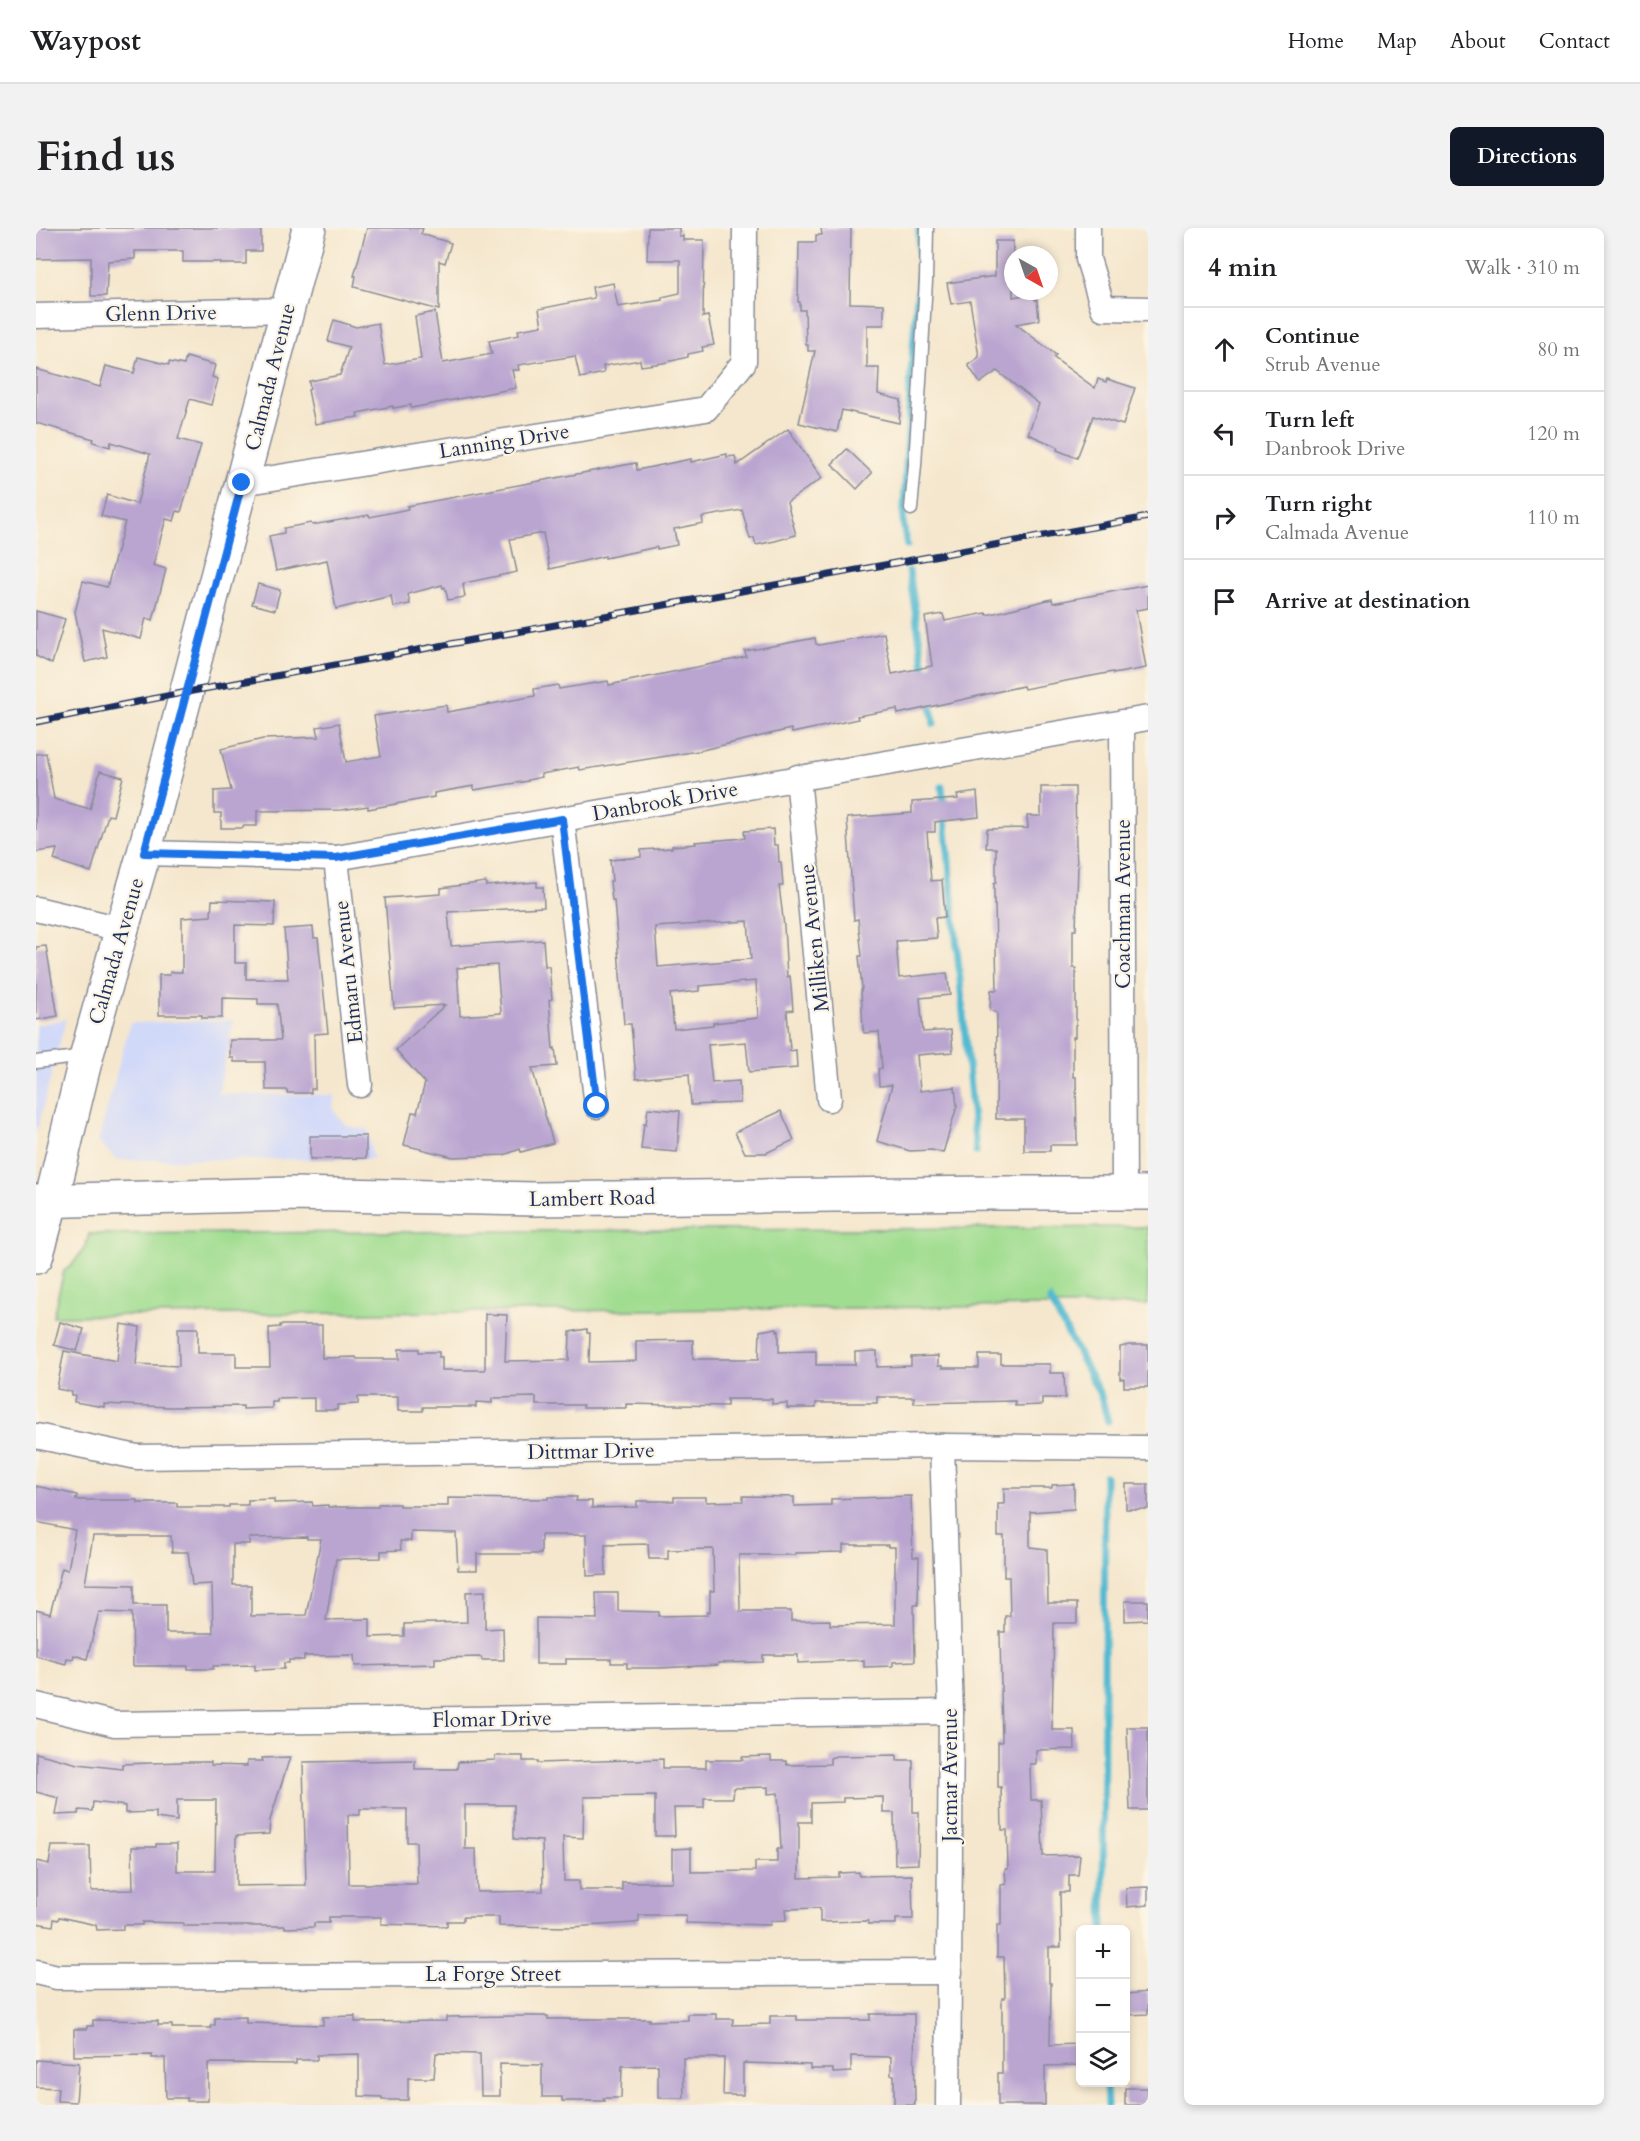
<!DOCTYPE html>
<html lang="en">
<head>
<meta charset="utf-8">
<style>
  body { margin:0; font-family:Cardo,serif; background:#f2f2f2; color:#202124 }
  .controls { position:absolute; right:18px; bottom:18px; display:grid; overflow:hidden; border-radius:9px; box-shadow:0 3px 9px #0003 }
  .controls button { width:54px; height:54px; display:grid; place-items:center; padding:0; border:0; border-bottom:2px solid #e0e0e0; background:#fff; color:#202124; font:30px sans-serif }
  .compass { position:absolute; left:968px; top:18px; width:54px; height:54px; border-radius:50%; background:#fff; box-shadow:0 3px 9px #0003; rotate:140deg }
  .stop { position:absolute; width:18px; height:18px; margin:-14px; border:4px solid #1a73e8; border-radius:50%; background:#fff }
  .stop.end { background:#1a73e8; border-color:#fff; box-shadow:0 2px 6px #0008 }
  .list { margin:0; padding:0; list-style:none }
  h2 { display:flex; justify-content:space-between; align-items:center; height:78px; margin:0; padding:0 24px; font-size:26px }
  h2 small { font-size:20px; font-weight:400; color:#757577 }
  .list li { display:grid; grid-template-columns:39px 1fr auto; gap:18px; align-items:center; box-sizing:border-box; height:84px; padding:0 24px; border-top:2px solid #e0e0e0 }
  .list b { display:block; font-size:22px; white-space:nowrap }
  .list p { margin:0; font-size:20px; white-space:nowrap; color:#757577 }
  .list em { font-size:20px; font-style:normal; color:#757577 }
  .icon { flex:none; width:33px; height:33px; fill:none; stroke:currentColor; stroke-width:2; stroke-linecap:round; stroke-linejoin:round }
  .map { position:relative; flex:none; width:1112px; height:1877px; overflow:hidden; border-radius:9px }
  header { display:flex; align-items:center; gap:36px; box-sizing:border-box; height:84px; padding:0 30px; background:#fff; border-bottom:2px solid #e0e0e0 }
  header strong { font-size:28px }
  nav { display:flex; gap:33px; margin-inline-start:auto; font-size:21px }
  .intro { display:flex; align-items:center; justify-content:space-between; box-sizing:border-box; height:144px; padding:0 36px }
  h1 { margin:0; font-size:42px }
  .button { padding:15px 27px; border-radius:9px; background:#111827; color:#fff; font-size:21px; font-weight:700 }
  main { display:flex; gap:36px; padding:0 36px }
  aside { flex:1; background:#fff; border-radius:9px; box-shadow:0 3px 9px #0003 }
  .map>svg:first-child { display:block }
  .built { fill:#d1d9f9 }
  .green { fill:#a1dd91; stroke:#5e8678; stroke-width:1.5 }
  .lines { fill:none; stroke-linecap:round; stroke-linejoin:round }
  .stream { stroke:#53bad1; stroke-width:7 }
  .building { fill:#baa5d1; fill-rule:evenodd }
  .lane-casing { stroke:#888b96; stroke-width:15 }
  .street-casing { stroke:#888b96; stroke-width:27 }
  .secondary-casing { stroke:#888b96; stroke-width:36 }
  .lane { stroke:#fff; stroke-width:12 }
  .street { stroke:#fff; stroke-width:24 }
  .secondary { stroke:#fff; stroke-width:33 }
  .rail-casing { stroke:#1b2f5e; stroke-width:7 }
  .rail { stroke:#fcf5e5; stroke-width:4.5; stroke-dasharray:14; stroke-linecap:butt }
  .route { stroke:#1a73e8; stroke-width:8 }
  .labels { text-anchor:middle; stroke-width:4.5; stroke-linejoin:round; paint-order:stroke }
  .street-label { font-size:21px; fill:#1b2f5e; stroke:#fcf5e5 }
</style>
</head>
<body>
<header>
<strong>Waypost</strong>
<nav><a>Home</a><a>Map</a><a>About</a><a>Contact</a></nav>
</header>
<div class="intro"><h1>Find us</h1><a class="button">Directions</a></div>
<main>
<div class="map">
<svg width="1112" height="1877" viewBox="0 0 1112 1877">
  <rect width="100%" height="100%" fill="#fcf5e5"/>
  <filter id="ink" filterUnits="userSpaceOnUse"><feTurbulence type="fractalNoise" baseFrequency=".0167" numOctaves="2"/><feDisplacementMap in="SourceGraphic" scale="12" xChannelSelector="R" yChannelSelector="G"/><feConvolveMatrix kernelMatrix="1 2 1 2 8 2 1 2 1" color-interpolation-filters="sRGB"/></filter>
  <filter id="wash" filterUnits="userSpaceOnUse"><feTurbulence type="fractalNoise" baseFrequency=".008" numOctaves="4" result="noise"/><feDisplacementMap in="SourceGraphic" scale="24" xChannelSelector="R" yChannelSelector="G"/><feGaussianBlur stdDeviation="1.35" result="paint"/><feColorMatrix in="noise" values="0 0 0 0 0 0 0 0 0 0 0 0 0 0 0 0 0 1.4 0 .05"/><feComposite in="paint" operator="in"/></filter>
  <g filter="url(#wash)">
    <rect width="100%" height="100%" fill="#f5e7cd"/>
    <!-- built -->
    <g class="built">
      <polygon points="30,791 0,906 0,797"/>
      <polygon points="198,792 182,866 299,867 297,879 302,888 311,897 319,900 331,901 337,931 81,932 62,914 94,795"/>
    </g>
    <!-- green -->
    <polygon class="green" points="1112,999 1112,1077 17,1088 28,1043 36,1037 50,1018 53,1006"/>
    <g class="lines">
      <!-- stream -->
      <g class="stream">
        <polyline points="871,318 867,294 868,280 875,146 883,45 883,0"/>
        <polyline points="873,343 889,447"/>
        <polyline points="894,472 898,496"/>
        <polyline points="906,559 940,924"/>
        <polyline points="1014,1072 1065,1168 1072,1193"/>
        <polyline points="1067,1702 1069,1248"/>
        <polyline points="1070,1854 1071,1877"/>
      </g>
    </g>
    <g id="blocks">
      <!-- building -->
      <g class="building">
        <polygon points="0,0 225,0 225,23 210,23 210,36 185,36 185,34 147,34 147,23 99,23 99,31 72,33 70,68 55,68 55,30 0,31"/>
        <polygon points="331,0 387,0 385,6 415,15 409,35 403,33 403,82 318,59 320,48 318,48"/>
        <polygon points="612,0 643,0 643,8 647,8 647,12 668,12 667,89 672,88 678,117 666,119 667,123 652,126 652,129 627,135 605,138 604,132 567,138 568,145 544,150 539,128 482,137 483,142 476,142 480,160 375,180 375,177 357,180 357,178 321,185 322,189 279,196 272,162 274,161 273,153 304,147 313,119 292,113 298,92 320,99 342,95 349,137 385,131 379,88 399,84 407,135 456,126 453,113 483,107 482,102 506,98 503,81 558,70 556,59 577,55 582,79 626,72 626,69 644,65 644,32 611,32"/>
        <polygon points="785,0 815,0 814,75 848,76 848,97 831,97 831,140 843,140 842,166 865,172 863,195 806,182 801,204 763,195 779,123 772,123 772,117 770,117 769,82 764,82 764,74 762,74 763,14 780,14 780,7 786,7"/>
        <polygon points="959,13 977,13 977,69 993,66 993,68 998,68 999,72 1001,72 1003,92 980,96 1020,127 1018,130 1059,160 1062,151 1070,154 1071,151 1099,160 1087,197 1057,188 1041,230 1021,222 1022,219 992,206 1003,176 961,143 944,155 932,137 943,129 934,73 915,76 911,55 959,48"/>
        <polygon points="102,129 133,137 133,134 148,137 150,129 179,137 176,149 182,151 175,177 154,171 142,211 165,217 145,284 141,283 138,293 130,291 117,337 130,341 117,392 110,390 105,411 66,400 71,429 49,434 39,384 47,353 71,359 89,294 65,288 71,267 101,276 114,226 75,214 74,219 57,214 58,211 0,195 0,141 64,159 70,138 98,145"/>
        <polygon points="752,201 786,250 751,274 760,307 739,313 720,317 718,310 714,311 706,282 666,289 667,295 638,301 641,317 621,321 621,319 569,330 569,328 514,341 507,305 474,311 481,344 428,355 428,357 427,357 429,369 412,372 409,359 407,360 406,357 372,366 374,376 357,379 355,368 300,381 291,332 240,343 233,308 248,305 248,300 275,295 276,297 333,287 334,289 372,281 371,278 600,235 601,242 655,231 655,234 691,226 691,229 699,228 701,237"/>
        <polygon points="811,221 836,245 821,261 796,236"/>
        <polygon points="222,356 244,362 239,382 216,376"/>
        <polygon points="1112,357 1112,380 1100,382 1110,440 1077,446 1077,444 988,461 987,458 862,486 861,481 821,488 822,491 756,505 755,501 662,523 544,542 543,539 505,546 506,549 492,552 492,553 438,562 438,558 398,565 398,569 332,581 332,578 305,582 221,583 221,598 207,598 207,600 185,600 185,585 178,585 178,563 195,562 185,521 227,511 283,509 281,499 303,495 310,534 345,528 338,488 410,477 411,484 499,468 498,461 522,457 523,461 572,453 573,457 710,429 709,423 779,410 780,416 783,417 848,405 856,446 896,438 889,389 907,386 909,393 950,385 951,387 1016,371 1017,375"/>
        <polygon points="0,383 29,391 16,436 0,428"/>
        <polygon points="10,525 18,571 54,581 64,543 87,549 77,588 72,587 55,644 18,632 21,621 0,624 0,526"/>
        <polygon points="1005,559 1039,559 1040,617 1041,637 1042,637 1040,702 1037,702 1037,740 1040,740 1040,797 1039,797 1039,809 1037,809 1037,849 1040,849 1041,917 1014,917 1014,923 988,923 988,891 960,891 961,785 954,782 955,762 961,762 959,677 958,677 958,655 960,655 960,620 950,620 951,601 992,600 991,588 1005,588"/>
        <polygon points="941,564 943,589 899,594 899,604 891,604 895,653 906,652 909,689 899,690 901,710 860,713 863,750 911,745 914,767 884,770 887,804 915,802 917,824 881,827 884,863 919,859 921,878 907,925 896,922 874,923 841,913 856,857 843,858 842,841 846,840 843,804 828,805 827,801 825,762 826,761 823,728 826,728 822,691 818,692 811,590 876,585 876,574 922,571 921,567"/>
        <path d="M737,601L738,617H742L743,634H745L747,658H743L748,698L751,749L754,748L756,770L757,782L751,783L754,823L760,822L761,840L713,844L710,814L672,817L676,855L703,853L704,875L655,877L653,846L600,851L595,796H588L578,672H576L574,653H576L574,632L605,629V622L636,620V618L660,616L659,614L709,610L708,603ZM712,693L715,731L622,739L619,699ZM720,753L722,790L677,795V797L638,801L634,766L663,763V758Z"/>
        <path d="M450,654V658L501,654V659H507L508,679L412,684L415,718L507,712L509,738H513L516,771L513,772L517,821L519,820L521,838L496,840L517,915L485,924L484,921L468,927L417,929L368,917L376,884L381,885L389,855L360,822L409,777L358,780L349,670L405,666V660ZM461,737L465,785L424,788L421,740Z"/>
        <polygon points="176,672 239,674 238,698 199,697 199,735 210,735 210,751 252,751 248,701 277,699 278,710 282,710 292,805 278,806 279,861 275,861 275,865 251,865 251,862 230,862 229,834 198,834 198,830 194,830 194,812 245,812 241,776 222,776 222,771 186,770 186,790 166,790 166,787 123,787 123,747 134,747 134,744 146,744 146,690 175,688"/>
        <polygon points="10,718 22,788 0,792 0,719"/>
        <polygon points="612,880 644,883 641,924 605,921 608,895 610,896"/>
        <polygon points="745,883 758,912 730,925 709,925 699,904"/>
        <polygon points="274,908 330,908 330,930 274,931"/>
        <polygon points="449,1086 471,1087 469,1133 533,1132 534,1104 551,1101 551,1105 554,1105 553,1134 600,1133 600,1113 657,1112 657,1131 723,1131 724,1103 741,1100 741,1103 743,1102 743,1124 780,1123 780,1137 819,1137 819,1124 841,1123 841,1139 875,1138 875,1129 902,1128 902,1138 906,1138 906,1140 943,1140 943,1127 965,1127 965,1136 1014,1136 1014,1145 1028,1145 1029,1170 1006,1170 1006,1177 979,1178 979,1173 878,1175 878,1169 841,1169 841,1175 780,1175 780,1180 751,1180 751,1175 736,1176 736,1171 691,1171 691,1178 590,1176 590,1180 547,1180 547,1177 500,1177 500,1169 458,1170 456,1171 456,1175 440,1174 440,1179 387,1179 387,1183 362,1183 362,1169 322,1169 322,1176 301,1177 301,1182 278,1182 278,1170 241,1171 241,1174 236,1174 236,1180 207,1181 207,1178 135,1179 68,1176 68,1179 38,1174 39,1167 35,1167 36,1164 21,1161 28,1123 81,1133 85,1096 104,1099 100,1136 143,1138 142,1100 162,1100 162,1125 200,1125 200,1139 234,1139 233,1100 244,1099 244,1097 286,1097 286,1130 320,1129 321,1131 363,1131 363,1121 383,1121 383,1124 403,1124 403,1129 406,1129 406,1142 449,1142"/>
        <polygon points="24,1094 48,1101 41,1123 18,1117"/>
        <polygon points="1093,1117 1112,1117 1112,1159 1088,1159 1088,1151 1084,1151 1084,1119"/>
        <polygon points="1038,1256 1038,1281 994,1284 994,1319 1011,1321 1012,1375 1041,1375 1041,1395 1018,1395 1016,1502 1038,1502 1039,1521 1000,1522 1000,1536 994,1536 995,1572 1005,1572 1007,1628 1044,1627 1042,1647 1033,1647 1033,1664 1024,1664 1025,1719 1013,1719 1013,1755 1015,1755 1014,1817 1044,1816 1044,1837 1009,1838 1009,1877 962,1877 962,1845 966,1845 966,1770 969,1770 968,1729 961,1729 961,1697 965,1697 965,1657 970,1656 969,1641 972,1641 971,1602 966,1602 965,1559 962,1559 962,1514 966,1514 964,1404 969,1404 969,1388 974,1388 973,1349 968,1349 968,1308 962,1308 962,1276 968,1276 968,1260 1016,1260 1016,1257"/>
        <rect x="1090" y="1256" width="22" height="25"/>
        <path d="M0,1258L41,1267L40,1272H102V1275H141V1279H193V1277H212V1272L238,1271V1275L276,1274L277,1278L292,1277V1279H342V1276H363V1278H412V1270L512,1271V1269H541L540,1273H556V1280L601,1279V1273H638V1269H670V1274L707,1273V1268L758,1269V1278L795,1277V1271L875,1268L877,1329H883L882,1377H878L879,1433L857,1434V1438L828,1439V1432L762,1435V1427H727V1434L682,1435V1437L623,1440H591V1435H575V1431H530V1436H500V1390L561,1391L560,1365H582V1383L623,1384V1388L671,1387V1384H674V1363H678L677,1321L632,1322V1331H613L612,1316L569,1317L570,1347L551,1348L550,1307H505V1326H441V1342H422L420,1305L375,1304V1313H364L365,1322L345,1323V1330L300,1331L290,1392L334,1391V1409L368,1408V1396L431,1394L430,1364L449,1363V1401L467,1400L468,1432H446L445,1429L399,1430V1436L319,1438L318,1427L268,1428V1432H253V1435H248V1441L219,1442V1437L177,1438V1441H152V1438H97L96,1385L63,1384L51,1431L38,1427L37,1431L31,1430L30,1436L0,1428V1382L14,1386L26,1340L32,1342L39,1302L0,1294ZM57,1308H135L136,1324H152L156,1357L176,1356L177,1405H130V1377H98V1357L49,1356ZM271,1309V1311H285L270,1387L215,1388V1357H197V1316H213V1310ZM807,1317H852V1319H859V1396L794,1397V1392L755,1393V1383H704L703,1327H759V1325L807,1324Z"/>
        <polygon points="1089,1373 1112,1373 1112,1392 1089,1393"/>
        <polygon points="1091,1499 1112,1499 1112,1582 1094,1582"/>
        <path d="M0,1525L42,1536L86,1541V1536L146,1534H175V1537L211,1538V1533H227L226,1530L254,1529L234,1592L233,1606L200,1608V1658L270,1657L267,1534L379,1532V1541H421L422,1534L459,1532V1528H487V1533H502V1535L627,1531V1540H670V1532H707L706,1529L735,1528V1533H750L751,1537L794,1536V1530L800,1528L861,1527V1532H877V1584H883L882,1636L859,1637L858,1585H847V1569L807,1570V1574L775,1575V1594H763V1650L803,1649V1645L823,1644V1648L876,1647L877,1691H860V1696H832V1693L784,1694V1680L749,1681L750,1692L734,1693V1697L650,1695V1687H603V1694L597,1695L535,1699L463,1698V1689H427V1693H411V1698L345,1696V1689H293V1695H278V1699L249,1700V1698H147V1695L106,1694V1697H87V1701L61,1702L60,1697L23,1689L22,1692L18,1691L17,1698L0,1695V1633L13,1636L16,1618H54L55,1663L97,1662L96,1619H120V1616H141V1643H179L180,1572H141V1593L120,1590V1584L89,1585V1578L57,1574L56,1583L43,1582L42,1586L20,1587L23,1570L0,1564ZM732,1559V1566L742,1565L745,1621H741V1634H719V1643L655,1644V1620L636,1621V1654H586V1662H543V1653H528L527,1609L547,1610L548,1569L619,1568V1608H639L638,1580H668V1570H697L698,1560ZM429,1577H478V1611L506,1613L507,1663L441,1664L440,1621H429ZM324,1581H371V1614H380L381,1656H313L312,1587H324Z"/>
        <polygon points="1112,1659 1112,1677 1091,1679 1090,1660"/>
        <polygon points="1112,1764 1112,1786 1091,1787 1090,1766"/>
        <polygon points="652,1786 680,1786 680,1791 697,1791 697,1797 734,1796 734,1788 761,1788 761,1792 834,1792 834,1786 878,1786 879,1877 858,1877 858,1847 855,1847 855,1829 815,1828 815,1844 797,1845 797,1841 774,1841 774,1837 707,1835 707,1867 687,1867 688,1830 647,1830 648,1870 622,1870 622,1837 586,1838 585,1870 567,1870 569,1873 526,1873 526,1869 506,1869 506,1837 464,1836 464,1868 445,1868 444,1826 400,1825 398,1850 372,1850 372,1872 346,1872 346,1869 323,1868 323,1826 281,1827 281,1832 260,1832 260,1836 172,1835 172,1873 151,1873 151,1870 130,1870 129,1830 116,1830 116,1827 38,1828 38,1801 51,1801 51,1798 57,1798 57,1792 122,1793 122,1797 136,1797 136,1800 175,1800 175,1797 179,1797 179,1790 210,1789 210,1795 287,1797 287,1789 319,1788 319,1794 410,1793 410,1789 477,1788 512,1788 512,1791 614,1791 613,1793 652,1792"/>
        <polygon points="0,1832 43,1835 40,1874 21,1873 22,1860 0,1859"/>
        <rect x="1089" y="1860" width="23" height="17"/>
      </g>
    </g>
  </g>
  <g filter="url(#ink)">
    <use href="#blocks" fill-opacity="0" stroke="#888b96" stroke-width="1.5"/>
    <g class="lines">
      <!-- lane casing -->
      <g class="lane-casing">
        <g id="lane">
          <polyline points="875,281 879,237 890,53 891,0"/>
          <polyline points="0,834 49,828"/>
        </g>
      </g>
      <!-- street casing -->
      <g class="street-casing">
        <g id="street">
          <polyline points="1052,0 1052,31 1067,80 1112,81"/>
          <polyline points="0,88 251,82"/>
          <polyline points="206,255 670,181 708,134 709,0"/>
          <polyline points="1086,494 1088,966"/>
          <polyline points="762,549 793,871"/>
          <polyline points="526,591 561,878"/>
          <polyline points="108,625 300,630 1112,490"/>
          <polyline points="300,630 324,857"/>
          <polyline points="0,681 85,701"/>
          <polyline points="0,1208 101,1229 906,1218 1112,1220"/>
          <polyline points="906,1218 915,1484 912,1877"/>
          <polyline points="0,1477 79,1496 915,1484"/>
          <polyline points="0,1744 21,1749 914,1744"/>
        </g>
      </g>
      <!-- secondary casing -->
      <g class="secondary-casing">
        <g id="secondary">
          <polyline points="0,973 256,966 499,971 955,965 1112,965"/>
          <path d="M0,1029C20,962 33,894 51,826C69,759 88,692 108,625L273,0"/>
        </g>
      </g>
      <!-- lane -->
      <use href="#lane" class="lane"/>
      <!-- street -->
      <use href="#street" class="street"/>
      <!-- secondary -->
      <use href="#secondary" class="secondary"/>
      <!-- rail casing -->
      <g class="rail-casing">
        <polyline id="rail" points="0,494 151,464 1112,289"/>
      </g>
      <!-- rail -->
      <use href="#rail" class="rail"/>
    </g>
  </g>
  <g class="lines" filter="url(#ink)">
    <!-- route -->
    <polyline class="route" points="206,255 108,625 300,630 526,591 561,878"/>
  </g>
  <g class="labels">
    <!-- street labels -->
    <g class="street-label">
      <text transform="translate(125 85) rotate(-1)" y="7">Glenn Drive</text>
      <text transform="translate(234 149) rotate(-76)" y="7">Calmada Avenue</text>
      <text transform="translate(468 213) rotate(-9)" y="7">Lanning Drive</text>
      <text transform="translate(629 573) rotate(-10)" y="7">Danbrook Drive</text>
      <text transform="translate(1087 676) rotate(-90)" y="7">Coachman Avenue</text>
      <text transform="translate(778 710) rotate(-96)" y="7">Milliken Avenue</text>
      <text transform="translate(80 723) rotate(-74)" y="7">Calmada Avenue</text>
      <text transform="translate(312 744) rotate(-96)" y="7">Edmaru Avenue</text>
      <text transform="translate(556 970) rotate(-1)" y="7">Lambert Road</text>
      <text transform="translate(555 1223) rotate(-1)" y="7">Dittmar Drive</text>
      <text transform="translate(456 1491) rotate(-1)" y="7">Flomar Drive</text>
      <text transform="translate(914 1547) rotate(-90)" y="7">Jacmar Avenue</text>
      <text x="457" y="1753">La Forge Street</text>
    </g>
  </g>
</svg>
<div class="controls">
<button>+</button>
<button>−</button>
<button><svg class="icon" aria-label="layers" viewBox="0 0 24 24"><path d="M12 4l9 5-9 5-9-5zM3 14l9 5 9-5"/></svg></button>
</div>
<svg class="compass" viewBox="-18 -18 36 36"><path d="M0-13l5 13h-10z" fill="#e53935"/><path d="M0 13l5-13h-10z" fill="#757577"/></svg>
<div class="stop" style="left:561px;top:878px"></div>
<div class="stop end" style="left:206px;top:255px"></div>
</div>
<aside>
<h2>4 min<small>Walk · 310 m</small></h2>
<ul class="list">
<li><svg class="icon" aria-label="ahead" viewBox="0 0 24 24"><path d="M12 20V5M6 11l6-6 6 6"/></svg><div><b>Continue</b><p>Strub Avenue</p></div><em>80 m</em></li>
<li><svg class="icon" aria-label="left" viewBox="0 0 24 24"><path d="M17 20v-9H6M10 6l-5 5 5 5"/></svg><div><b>Turn left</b><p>Danbrook Drive</p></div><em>120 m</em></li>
<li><svg class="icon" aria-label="right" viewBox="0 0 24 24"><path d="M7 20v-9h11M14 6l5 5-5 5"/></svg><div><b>Turn right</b><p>Calmada Avenue</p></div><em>110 m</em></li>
<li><svg class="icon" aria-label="arrive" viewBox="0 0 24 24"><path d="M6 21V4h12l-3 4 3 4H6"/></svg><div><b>Arrive at destination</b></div></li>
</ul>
</aside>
</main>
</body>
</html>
